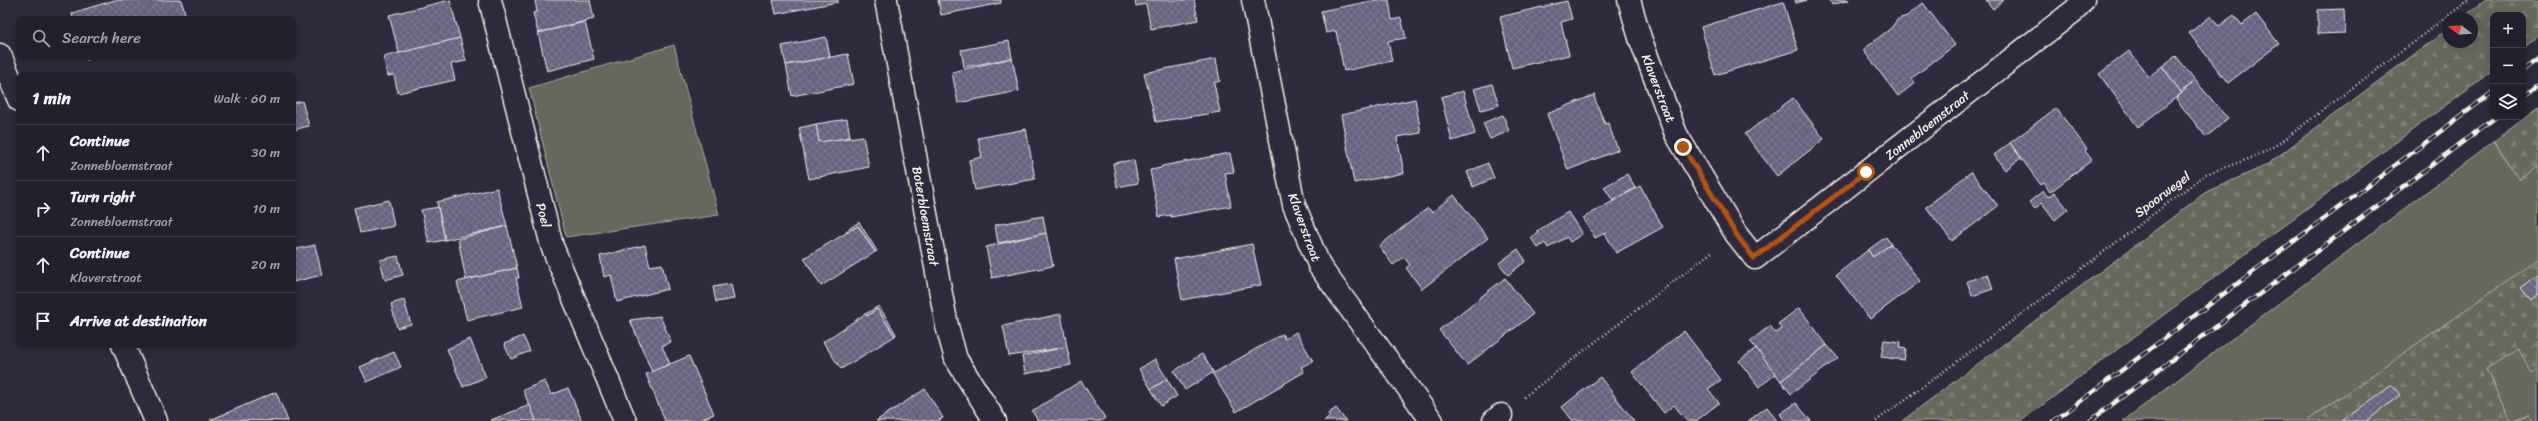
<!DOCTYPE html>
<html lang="en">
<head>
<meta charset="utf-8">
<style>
  body { margin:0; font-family:Sriracha,sans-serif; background:#2b2836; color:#f1f3f6 }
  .controls { position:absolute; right:12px; top:12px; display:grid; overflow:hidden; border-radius:8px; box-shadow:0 2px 10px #0003 }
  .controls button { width:36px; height:36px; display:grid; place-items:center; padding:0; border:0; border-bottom:1px solid #403e4a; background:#23202e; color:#f1f3f6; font:20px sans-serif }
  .compass { position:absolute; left:2442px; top:12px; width:36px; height:36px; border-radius:50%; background:#23202e; box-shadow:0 2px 10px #0003; rotate:287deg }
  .stop { position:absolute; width:12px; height:12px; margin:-9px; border:3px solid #b45309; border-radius:50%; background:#fff }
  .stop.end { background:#b45309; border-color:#fff; box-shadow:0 1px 4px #0008 }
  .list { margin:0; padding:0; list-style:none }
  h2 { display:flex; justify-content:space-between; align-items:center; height:52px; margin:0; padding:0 16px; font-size:17px }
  h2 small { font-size:13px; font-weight:400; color:#a3a3aa }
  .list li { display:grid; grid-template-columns:26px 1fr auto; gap:12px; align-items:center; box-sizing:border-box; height:56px; padding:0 16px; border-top:1px solid #403e4a }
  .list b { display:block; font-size:15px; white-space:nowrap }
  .list p { margin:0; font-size:13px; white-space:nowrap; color:#a3a3aa }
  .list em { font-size:13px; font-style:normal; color:#a3a3aa }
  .icon { flex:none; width:22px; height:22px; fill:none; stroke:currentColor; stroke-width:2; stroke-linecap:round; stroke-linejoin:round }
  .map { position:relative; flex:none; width:2538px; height:421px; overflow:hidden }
  .search { position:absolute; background:#23202e; box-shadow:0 2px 10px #0003; left:16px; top:16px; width:280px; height:44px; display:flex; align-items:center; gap:10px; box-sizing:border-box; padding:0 14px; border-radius:8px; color:#a3a3aa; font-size:15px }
  .panel { position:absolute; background:#23202e; box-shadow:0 2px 10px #0003; left:16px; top:72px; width:280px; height:276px; border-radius:8px }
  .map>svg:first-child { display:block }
  .grass { fill:#656a5d; stroke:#acaea2 }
  .forest { fill:url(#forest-firs); stroke:#acaea2 }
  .building { fill:url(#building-cross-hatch); stroke:#f4f1e8 }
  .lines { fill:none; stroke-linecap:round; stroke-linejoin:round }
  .minor-casing { stroke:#f4f1e8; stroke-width:25 }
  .path { stroke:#f4f1e8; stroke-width:2.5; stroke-dasharray:1 3; stroke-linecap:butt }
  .minor { stroke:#2f2a3d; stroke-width:22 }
  .rail-casing { stroke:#f4f1e8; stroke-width:4.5 }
  .rail { stroke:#2f2a3d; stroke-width:3; stroke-dasharray:9; stroke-linecap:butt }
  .route { stroke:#b45309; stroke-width:5 }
  .labels { text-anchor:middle; stroke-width:4; stroke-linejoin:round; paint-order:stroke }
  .street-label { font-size:13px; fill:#f4f1e8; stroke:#2f2a3d }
</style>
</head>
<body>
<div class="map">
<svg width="2538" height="421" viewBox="0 0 2538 421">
  <defs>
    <pattern id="forest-firs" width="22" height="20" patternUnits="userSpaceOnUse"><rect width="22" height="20" fill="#656a5d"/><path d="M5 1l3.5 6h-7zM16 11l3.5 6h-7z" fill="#7c8074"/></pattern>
    <pattern id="building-cross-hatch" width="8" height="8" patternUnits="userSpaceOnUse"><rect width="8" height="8" fill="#676280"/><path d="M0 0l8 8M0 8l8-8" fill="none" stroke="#7d7992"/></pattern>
  </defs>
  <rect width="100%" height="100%" fill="#2f2a3d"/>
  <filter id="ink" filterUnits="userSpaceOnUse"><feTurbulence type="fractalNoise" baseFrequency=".025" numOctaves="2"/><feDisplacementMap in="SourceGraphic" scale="8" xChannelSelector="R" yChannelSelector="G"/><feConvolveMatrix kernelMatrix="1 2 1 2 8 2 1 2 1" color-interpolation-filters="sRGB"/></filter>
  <g filter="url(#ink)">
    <!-- grass -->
    <g class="grass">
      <polygon points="674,45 719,215 566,237 529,88"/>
      <polygon points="2494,141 2519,180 2538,166 2538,259 2307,421 2123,421"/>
      <polygon points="2519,348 2531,373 2538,370 2538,421 2532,421 2529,414 2510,421 2486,369"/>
    </g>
    <!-- forest -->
    <g class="forest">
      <polygon points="2486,0 2538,0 2538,36 2523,47 2523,15 2493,15 2493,70 2021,421 1902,421 2206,192 2265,166 2448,29 2448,42 2472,42 2472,18 2462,18"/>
      <polygon points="2538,108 2538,166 2519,180 2494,141"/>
      <polygon points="2538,259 2538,370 2531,374 2519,348 2486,369 2510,421 2307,421"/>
      <polygon points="2530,414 2532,421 2513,421"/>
    </g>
    <!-- building -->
    <g class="building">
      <polygon points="115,0 181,0 187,19 73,19 72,13"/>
      <polygon points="450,0 460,38 399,53 389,15"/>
      <polygon points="535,0 590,0 594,19 538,33 533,13 537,12"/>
      <polygon points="773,0 838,0 838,2 776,14"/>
      <polygon points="938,0 1001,0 1001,3 941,15"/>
      <polygon points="1135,0 1194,0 1198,20 1151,29 1146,4 1136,6"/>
      <polygon points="1377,0 1389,0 1392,20 1401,18 1406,38 1388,41 1392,61 1344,71 1336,31 1326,33 1321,11"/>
      <polygon points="1795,0 1807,0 1796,3"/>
      <polygon points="1830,0 1849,0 1832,5"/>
      <polygon points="1986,0 2004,0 1993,9"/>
      <polygon points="1567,1 1572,19 1561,22 1569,55 1512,68 1500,17"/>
      <polygon points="1783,2 1798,50 1715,75 1701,27"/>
      <polygon points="1923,3 1955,45 1912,78 1915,83 1898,96 1863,50 1891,28 1898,19 1907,16"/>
      <polygon points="2344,9 2345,33 2318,34 2318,10"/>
      <polygon points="2256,14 2279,44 2228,83 2189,33 2211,16 2219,26 2234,15 2242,25"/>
      <polygon points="585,22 594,59 547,71 538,33"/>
      <polygon points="826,37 830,57 786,65 782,46"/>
      <polygon points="460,38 466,61 451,64 455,80 398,93 394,75 388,76 383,57"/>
      <polygon points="1009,41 1012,58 964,67 961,50"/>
      <polygon points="2129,51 2149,77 2162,66 2182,93 2138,127 2099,74"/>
      <polygon points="848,54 854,84 792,96 786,65"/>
      <polygon points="2176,56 2195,80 2181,92 2162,66"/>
      <polygon points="85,57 97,57 86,60"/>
      <polygon points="1012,58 1019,91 958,103 952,72"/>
      <polygon points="1216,59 1220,81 1214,83 1220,112 1156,122 1144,73"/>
      <polygon points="2195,80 2228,119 2206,137 2176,99"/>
      <polygon points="1492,84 1499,105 1481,110 1474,89"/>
      <polygon points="1463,91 1475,134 1452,141 1441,97"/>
      <polygon points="1596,94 1594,97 1605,124 1608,123 1618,150 1568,170 1547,114"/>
      <polygon points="1793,98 1824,139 1777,176 1745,134"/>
      <polygon points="1415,99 1421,133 1397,137 1404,173 1354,183 1341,115"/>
      <polygon points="302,101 309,126 293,130 293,103"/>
      <polygon points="2056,108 2087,149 2085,151 2092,160 2050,192 2044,183 2041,185 2010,143"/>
      <polygon points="1503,115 1509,131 1490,139 1483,123"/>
      <polygon points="847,119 850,137 819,143 816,124"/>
      <polygon points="816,124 819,142 863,136 869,167 809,179 799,128"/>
      <polygon points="1026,129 1035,179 975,190 969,160 982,157 978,138"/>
      <polygon points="2010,143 2021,158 2005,170 1994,155"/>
      <polygon points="1230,153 1234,172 1225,173 1231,206 1171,217 1171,215 1159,217 1150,170 1161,168 1162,166"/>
      <polygon points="1134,160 1138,183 1117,187 1113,163"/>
      <polygon points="1488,163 1494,178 1473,187 1467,172"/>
      <polygon points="1971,172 1998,206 1952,241 1926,207"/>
      <polygon points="1627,174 1635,188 1613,201 1604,187"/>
      <polygon points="1640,186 1663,227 1616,253 1605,233 1595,238 1583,218"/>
      <polygon points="497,188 507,226 445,240 437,202"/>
      <polygon points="2043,191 2048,197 2054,192 2068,209 2055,220 2042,203 2035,209 2029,202"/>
      <polygon points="1454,195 1488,238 1422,289 1406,268 1410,265 1404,257 1393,265 1379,246 1428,208 1432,212"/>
      <polygon points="389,200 394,226 360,233 354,208"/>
      <polygon points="438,207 445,240 429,243 421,210"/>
      <polygon points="1568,212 1582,234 1570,242 1567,237 1548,248 1545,243 1538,248 1531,238 1539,233 1537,231"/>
      <polygon points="1043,216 1046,233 998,243 995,225"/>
      <polygon points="859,222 877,251 875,252 858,226 847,233 846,231"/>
      <polygon points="507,226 517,268 466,280 458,239"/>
      <polygon points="858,226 875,252 821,286 804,258"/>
      <polygon points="1046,233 1053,266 992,278 986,247"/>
      <polygon points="1886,237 1891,244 1873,257 1868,250"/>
      <polygon points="1252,244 1261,285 1182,300 1174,259"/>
      <polygon points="1891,244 1920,281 1870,319 1836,275 1868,250 1873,257"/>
      <polygon points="315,245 322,275 293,282 293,250"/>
      <polygon points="645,245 650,266 662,264 668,289 617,302 611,275 604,277 600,256"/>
      <polygon points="1518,249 1526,261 1508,275 1499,263"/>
      <polygon points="398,256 403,275 385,280 380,260"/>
      <polygon points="517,268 519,278 516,278 523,307 467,320 457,282"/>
      <polygon points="1988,274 1993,289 1972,296 1967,281"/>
      <polygon points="2538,275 2538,296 2532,301 2521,288"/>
      <polygon points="1505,278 1533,314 1467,365 1439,330"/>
      <polygon points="731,284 734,299 716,302 713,287"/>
      <polygon points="404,300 411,324 397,328 391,304"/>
      <polygon points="879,306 896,334 895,336 877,309 867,316 865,314"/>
      <polygon points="1799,308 1827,345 1781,381 1750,341 1770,326 1776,333 1782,329 1778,324"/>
      <polygon points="877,309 895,336 841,369 823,342 865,314 867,316"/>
      <polygon points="1061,314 1067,347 1009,356 1003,326"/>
      <polygon points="660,316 671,342 662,346 670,364 652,372 630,320"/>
      <polygon points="1684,331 1721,380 1708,389 1719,403 1696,421 1687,421 1674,405 1664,413 1632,372"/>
      <polygon points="1296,332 1313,361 1301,367 1304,372 1236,412 1212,373 1185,390 1174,371 1202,354 1214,373 1282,334 1285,339"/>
      <polygon points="523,336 530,351 511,359 504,344"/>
      <polygon points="470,339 486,377 463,387 447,349"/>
      <polygon points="1884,340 1901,342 1900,348 1906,349 1904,360 1881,357"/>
      <polygon points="1827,345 1838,358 1791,394 1781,381"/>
      <polygon points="1067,347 1071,365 1025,374 1022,356"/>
      <polygon points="1756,348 1776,374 1759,387 1739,361"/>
      <polygon points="394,352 401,367 367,382 360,367"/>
      <polygon points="689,356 714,414 697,421 665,421 646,374"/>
      <polygon points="1155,359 1167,379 1151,389 1139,369"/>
      <polygon points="1600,377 1634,421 1578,421 1576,419 1573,421 1562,407"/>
      <polygon points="1167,379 1177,396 1161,406 1151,389"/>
      <polygon points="545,381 551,395 568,388 582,421 536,421 523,390"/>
      <polygon points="1081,381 1105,418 1101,421 1038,421 1032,411"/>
      <polygon points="2392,385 2400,395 2367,421 2342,421"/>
      <polygon points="925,389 943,418 937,421 876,421"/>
      <polygon points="276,392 288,421 210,420"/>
      <polygon points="1796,403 1811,421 1785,421 1780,414"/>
      <polygon points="530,405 536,421 491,420"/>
      <polygon points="1767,407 1777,421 1748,421"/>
      <polygon points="1336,408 1346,421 1324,421 1330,417 1328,414"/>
    </g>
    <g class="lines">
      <!-- minor casing -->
      <g class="minor-casing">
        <g id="minor">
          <polyline points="490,0 552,246 625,421"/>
          <polyline points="886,0 947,326 956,359 995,421"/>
          <polyline points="1253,0 1294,205 1320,267 1432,421"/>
          <polyline points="1629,0 1640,38 1676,134 1736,234 1755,258 2075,10 2083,0"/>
          <polyline points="0,55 19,100"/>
          <polyline points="123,345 156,421"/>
          <polyline points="1494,421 1501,415"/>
        </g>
      </g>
      <!-- path -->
      <g class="path">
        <polyline points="1524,397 1713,251"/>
        <polyline points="1876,421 2034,305 2206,174 2257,156 2278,144 2469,0"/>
      </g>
      <!-- minor -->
      <use href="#minor" class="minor"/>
      <!-- rail casing -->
      <g class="rail-casing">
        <g id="rail">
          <polyline points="2523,70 2538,59"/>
          <polyline points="2523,97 2538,85"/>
          <polyline points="2054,421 2493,92"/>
          <polyline points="2090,421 2496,117"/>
        </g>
      </g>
      <!-- rail -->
      <use href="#rail" class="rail"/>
    </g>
  </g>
  <g class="lines" filter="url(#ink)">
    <!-- route -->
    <polyline class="route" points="1683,147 1736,234 1754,258 1866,172"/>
  </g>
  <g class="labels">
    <!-- street labels -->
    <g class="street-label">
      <text transform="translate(1659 88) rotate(69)" y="5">Klaverstraat</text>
      <text transform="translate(1927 125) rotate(-38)" y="5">Zonnebloemstraat</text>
      <text transform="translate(2162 194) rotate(-37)" y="5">Spoorwegel</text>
      <text transform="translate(544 215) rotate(75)" y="5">Poel</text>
      <text transform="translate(926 216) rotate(80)" y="5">Boterbloemstraat</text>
      <text transform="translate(1305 227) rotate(70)" y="5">Klaverstraat</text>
    </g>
  </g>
</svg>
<div class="controls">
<button>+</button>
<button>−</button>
<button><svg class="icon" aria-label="layers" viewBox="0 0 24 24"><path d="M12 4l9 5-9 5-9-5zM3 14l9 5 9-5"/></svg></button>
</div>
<svg class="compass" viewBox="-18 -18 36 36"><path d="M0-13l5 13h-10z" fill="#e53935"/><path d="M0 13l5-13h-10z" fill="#a3a3aa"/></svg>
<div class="stop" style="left:1866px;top:172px"></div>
<div class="stop end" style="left:1683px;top:147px"></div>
<div class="search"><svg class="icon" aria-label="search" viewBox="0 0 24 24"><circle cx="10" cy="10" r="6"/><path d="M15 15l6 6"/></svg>Search here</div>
<section class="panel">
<h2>1 min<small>Walk · 60 m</small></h2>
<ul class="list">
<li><svg class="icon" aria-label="ahead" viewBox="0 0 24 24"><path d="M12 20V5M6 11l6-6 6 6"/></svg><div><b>Continue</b><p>Zonnebloemstraat</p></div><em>30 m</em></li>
<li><svg class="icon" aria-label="right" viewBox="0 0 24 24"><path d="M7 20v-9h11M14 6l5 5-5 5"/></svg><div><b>Turn right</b><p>Zonnebloemstraat</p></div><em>10 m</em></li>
<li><svg class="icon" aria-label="ahead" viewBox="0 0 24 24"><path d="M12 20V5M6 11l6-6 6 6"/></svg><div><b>Continue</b><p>Klaverstraat</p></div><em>20 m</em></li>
<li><svg class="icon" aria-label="arrive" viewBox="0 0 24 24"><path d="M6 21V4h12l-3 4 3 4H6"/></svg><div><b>Arrive at destination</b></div></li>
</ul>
</section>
</div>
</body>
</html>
